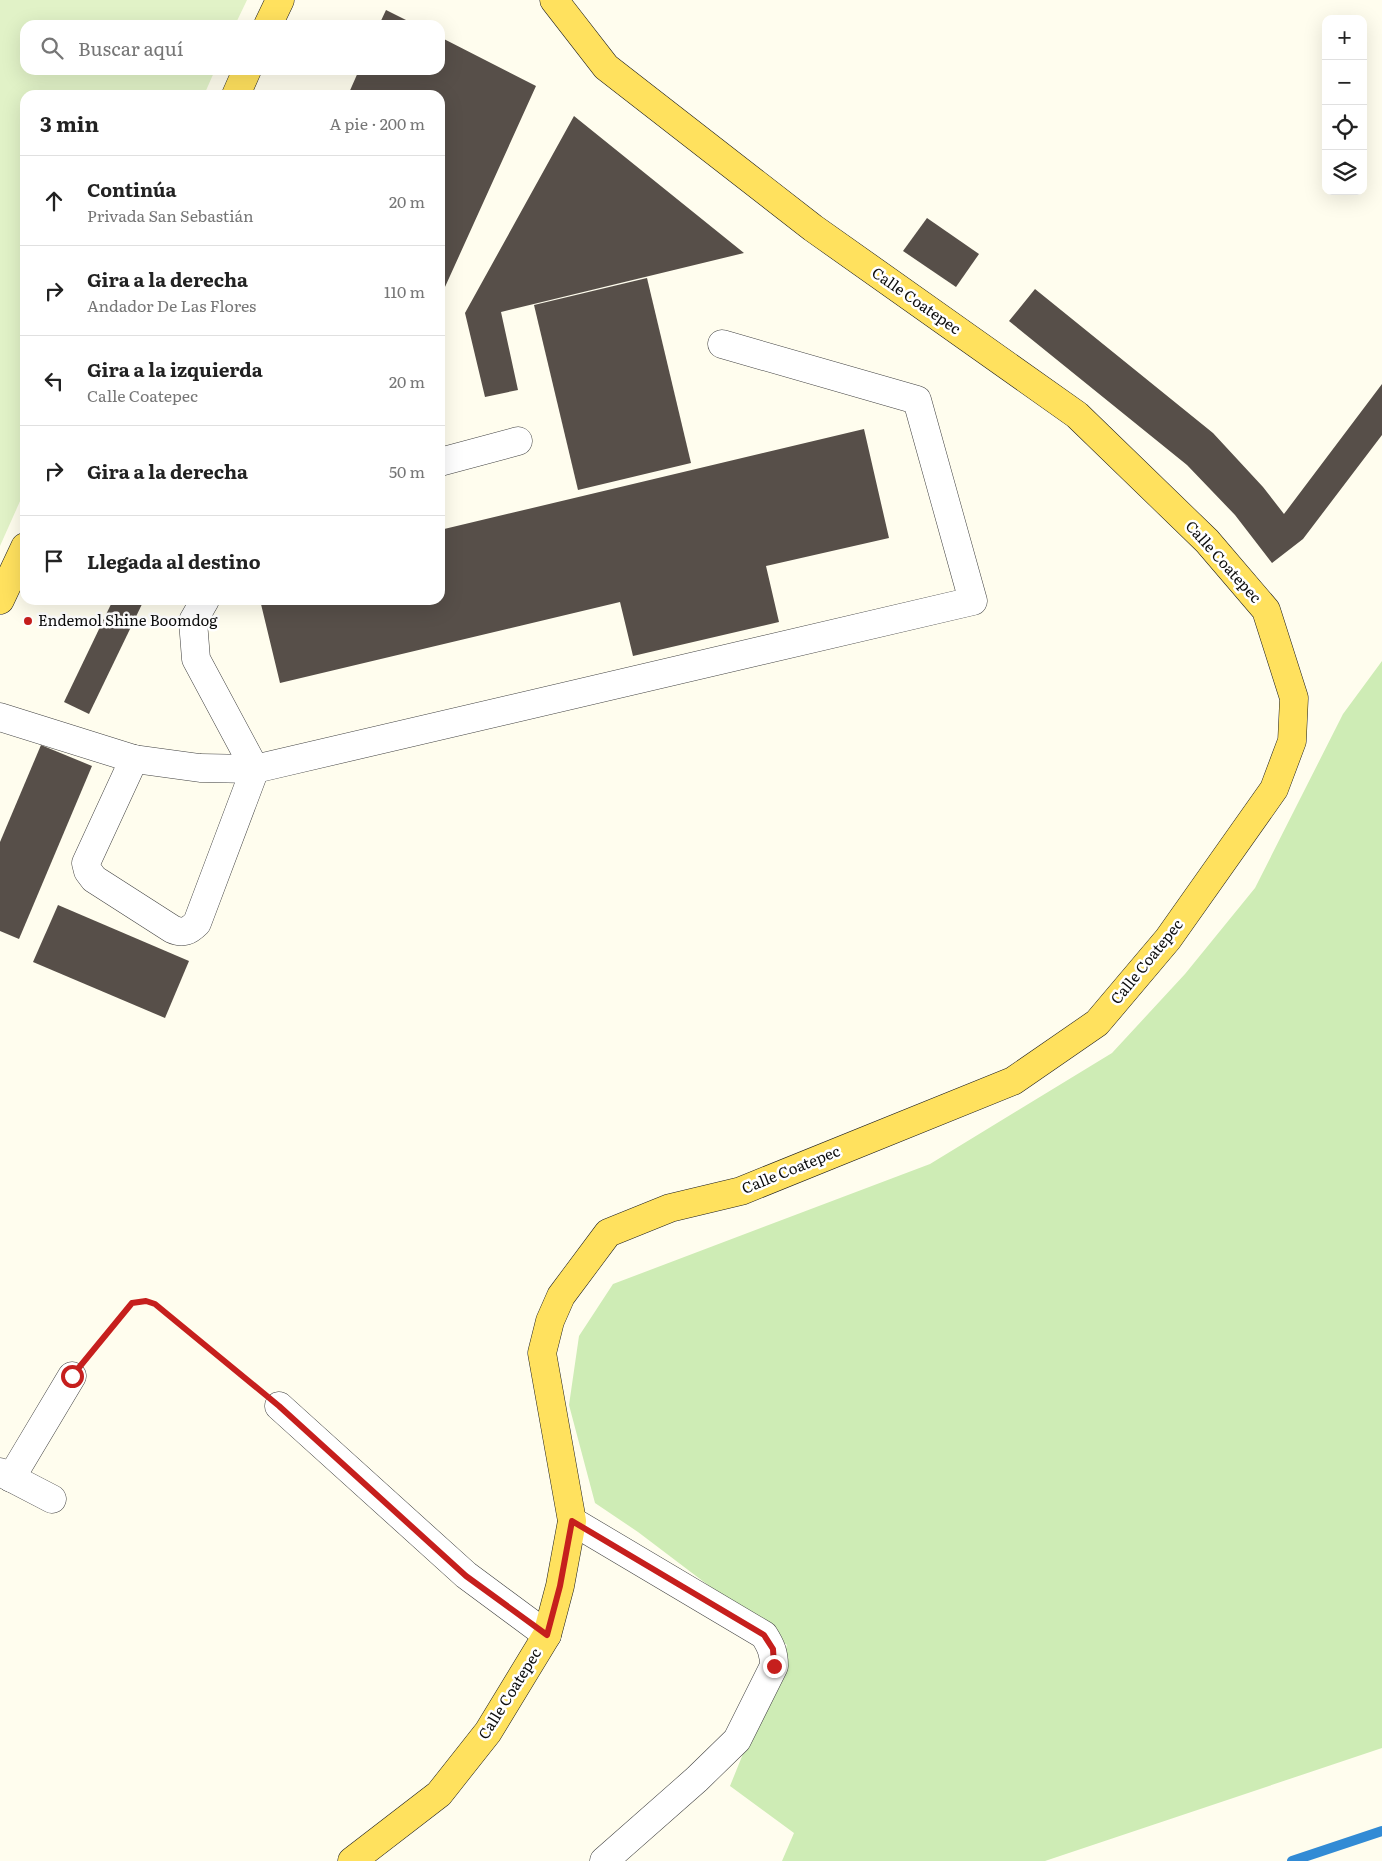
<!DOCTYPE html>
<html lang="es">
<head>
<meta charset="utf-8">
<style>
  body { margin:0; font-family:Literata,serif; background:#f2f2f2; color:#222 }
  .controls { position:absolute; right:15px; top:15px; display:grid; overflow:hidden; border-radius:10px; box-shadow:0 5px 20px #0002 }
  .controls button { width:45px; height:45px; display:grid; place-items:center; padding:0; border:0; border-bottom:1px solid #e0e0e0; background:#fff; color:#222; font:25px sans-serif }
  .stop { position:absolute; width:15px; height:15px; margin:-11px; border:4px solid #c61f1d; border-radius:50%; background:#fff }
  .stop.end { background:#c61f1d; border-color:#fff; box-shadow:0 1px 5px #0008 }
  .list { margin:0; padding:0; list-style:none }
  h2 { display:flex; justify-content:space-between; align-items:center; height:65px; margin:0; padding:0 20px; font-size:21px }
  h2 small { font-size:16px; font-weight:400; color:#767676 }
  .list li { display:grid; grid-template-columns:32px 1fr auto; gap:15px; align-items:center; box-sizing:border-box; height:90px; padding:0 20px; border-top:1px solid #e0e0e0 }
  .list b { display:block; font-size:19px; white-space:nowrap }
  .list p { margin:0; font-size:16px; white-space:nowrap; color:#767676 }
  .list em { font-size:16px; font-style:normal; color:#767676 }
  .icon { flex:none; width:28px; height:28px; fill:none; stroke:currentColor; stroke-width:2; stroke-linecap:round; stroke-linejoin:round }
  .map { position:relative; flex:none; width:1382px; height:1861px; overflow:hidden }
  .search { position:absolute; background:#fff; box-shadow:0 5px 20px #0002; left:20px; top:20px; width:425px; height:55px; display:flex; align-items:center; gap:12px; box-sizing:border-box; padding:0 18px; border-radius:15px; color:#767676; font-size:19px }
  .panel { position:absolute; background:#fff; box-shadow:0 5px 20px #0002; left:20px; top:90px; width:425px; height:515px; border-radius:15px }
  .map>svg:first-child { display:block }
  .green { fill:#ceecb5 }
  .pitch { fill:#e1f2c7 }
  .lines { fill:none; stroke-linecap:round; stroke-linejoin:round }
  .stream { stroke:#328bd5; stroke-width:10 }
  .building { fill:#574f49 }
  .minor-casing { stroke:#404040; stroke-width:29 }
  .major-casing { stroke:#1e1e1e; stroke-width:29 }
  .path { stroke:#2f2f2f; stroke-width:3; stroke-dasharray:5 2.5; stroke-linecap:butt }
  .minor { stroke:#fff; stroke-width:28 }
  .major { stroke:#ffe15e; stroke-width:28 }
  .route { stroke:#c61f1d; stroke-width:6 }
  .poi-dot { fill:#c61f1d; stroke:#fff; stroke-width:2 }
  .labels { text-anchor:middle; stroke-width:5; stroke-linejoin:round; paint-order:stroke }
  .street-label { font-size:15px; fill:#0d0d0d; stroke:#fff }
  .poi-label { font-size:15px; fill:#0d0d0d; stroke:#fff; text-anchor:start }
</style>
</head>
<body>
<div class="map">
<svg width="1382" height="1861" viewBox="0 0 1382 1861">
  <rect width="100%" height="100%" fill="#fffdee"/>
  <!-- green -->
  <polygon class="green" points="1382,661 1382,1748 1045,1861 782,1861 794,1833 730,1786 787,1645 638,1532 595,1503 569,1405 579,1336 613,1284 930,1164 1112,1053 1185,974 1255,888 1343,714"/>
  <!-- pitch -->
  <polygon class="pitch" points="0,0 247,0 235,25 25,25 25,70 215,70 204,95 25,95 25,490 0,546"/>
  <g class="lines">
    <!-- stream -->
    <polyline class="stream" points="1292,1861 1382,1831"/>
  </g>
  <!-- building -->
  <g class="building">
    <polygon points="386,10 416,25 379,25"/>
    <polygon points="440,37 536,86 440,298 440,95 348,95 359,70 440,70"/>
    <polygon points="574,116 744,253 501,312 518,390 485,397 465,313"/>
    <polygon points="927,218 979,254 956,287 903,251"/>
    <polygon points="647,278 691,463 578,490 534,305"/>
    <polygon points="1035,289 1213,433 1263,487 1284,514 1382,384 1382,435 1303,539 1272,563 1235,515 1187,465 1009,321"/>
    <polygon points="864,429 889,538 766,566 779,622 633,656 620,602 280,683 260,600 440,600 440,530"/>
    <polygon points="113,600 144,600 89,714 64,702"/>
    <polygon points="41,745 92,766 19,939 0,931 0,842"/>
    <polygon points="58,905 189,961 165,1018 33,962"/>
  </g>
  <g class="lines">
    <!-- minor casing -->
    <g class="minor-casing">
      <g id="minor">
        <polyline points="440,462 518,441"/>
        <polyline points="0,717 134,759 200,768 255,769 973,601 917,400 722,344"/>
        <path d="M134,759L86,863L88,871L94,879L172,929C183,934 189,931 197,923L255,769L196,659L193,621L205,600"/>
        <polyline points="279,1406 466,1575 547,1635"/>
        <polyline points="0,1472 52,1499"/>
        <polyline points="11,1478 72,1376"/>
        <path d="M572,1521L764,1635C771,1646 774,1653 774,1666L737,1740L697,1779L604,1861"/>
      </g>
    </g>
    <!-- major casing -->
    <g class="major-casing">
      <g id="major">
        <polyline points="268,25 280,0"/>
        <polyline points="236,95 247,70"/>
        <polyline points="0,600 25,547"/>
        <polyline points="352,1861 439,1794 488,1732 547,1635 560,1586 572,1521 542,1353 550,1321 561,1296 608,1233 670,1208 741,1191 1013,1081 1097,1023 1168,939 1274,789 1292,741 1294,698 1266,610 1207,541 1077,415 813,228 606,67 554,0"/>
      </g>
    </g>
    <!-- path -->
    <polyline class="path" points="91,1353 132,1303 146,1301 155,1304 256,1387"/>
    <!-- minor -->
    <use href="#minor" class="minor"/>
    <!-- major -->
    <use href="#major" class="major"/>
  </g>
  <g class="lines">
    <!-- route -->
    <polyline class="route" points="72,1376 132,1303 146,1301 155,1304 279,1406 466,1576 547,1635 560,1586 572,1521 764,1635 773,1649 774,1666"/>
  </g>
  <!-- markers -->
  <circle class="poi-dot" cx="28" cy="621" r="5"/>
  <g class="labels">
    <!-- street labels -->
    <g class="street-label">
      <text transform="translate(916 301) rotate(35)" y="5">Calle Coatepec</text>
      <text transform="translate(1223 562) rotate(48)" y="5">Calle Coatepec</text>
      <text transform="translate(1147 962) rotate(-51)" y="5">Calle Coatepec</text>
      <text transform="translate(791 1170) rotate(-22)" y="5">Calle Coatepec</text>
      <text transform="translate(510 1694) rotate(-58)" y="5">Calle Coatepec</text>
    </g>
    <!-- poi labels -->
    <g class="poi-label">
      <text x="38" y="626">Endemol Shine Boomdog</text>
    </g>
  </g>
</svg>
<div class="controls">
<button>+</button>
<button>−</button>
<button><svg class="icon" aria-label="locate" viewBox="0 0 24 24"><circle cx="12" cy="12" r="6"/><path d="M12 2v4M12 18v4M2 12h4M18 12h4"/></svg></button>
<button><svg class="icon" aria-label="layers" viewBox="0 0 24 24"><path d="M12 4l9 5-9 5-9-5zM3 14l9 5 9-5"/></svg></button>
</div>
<div class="stop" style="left:72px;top:1376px"></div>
<div class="stop end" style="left:774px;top:1666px"></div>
<div class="search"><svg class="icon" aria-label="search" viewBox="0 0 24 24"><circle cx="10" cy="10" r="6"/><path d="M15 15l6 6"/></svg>Buscar aquí</div>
<section class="panel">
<h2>3 min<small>A pie · 200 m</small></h2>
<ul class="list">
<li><svg class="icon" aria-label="ahead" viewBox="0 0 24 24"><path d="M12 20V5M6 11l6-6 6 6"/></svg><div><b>Continúa</b><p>Privada San Sebastián</p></div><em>20 m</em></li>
<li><svg class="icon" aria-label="right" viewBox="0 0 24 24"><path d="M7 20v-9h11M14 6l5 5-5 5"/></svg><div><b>Gira a la derecha</b><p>Andador De Las Flores</p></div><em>110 m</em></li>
<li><svg class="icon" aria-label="left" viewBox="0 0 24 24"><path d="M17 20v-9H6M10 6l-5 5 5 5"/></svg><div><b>Gira a la izquierda</b><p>Calle Coatepec</p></div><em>20 m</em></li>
<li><svg class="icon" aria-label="right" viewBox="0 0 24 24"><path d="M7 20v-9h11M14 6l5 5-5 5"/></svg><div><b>Gira a la derecha</b></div><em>50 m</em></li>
<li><svg class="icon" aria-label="arrive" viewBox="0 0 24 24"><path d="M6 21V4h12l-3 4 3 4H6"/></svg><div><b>Llegada al destino</b></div></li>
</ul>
</section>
</div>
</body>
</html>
